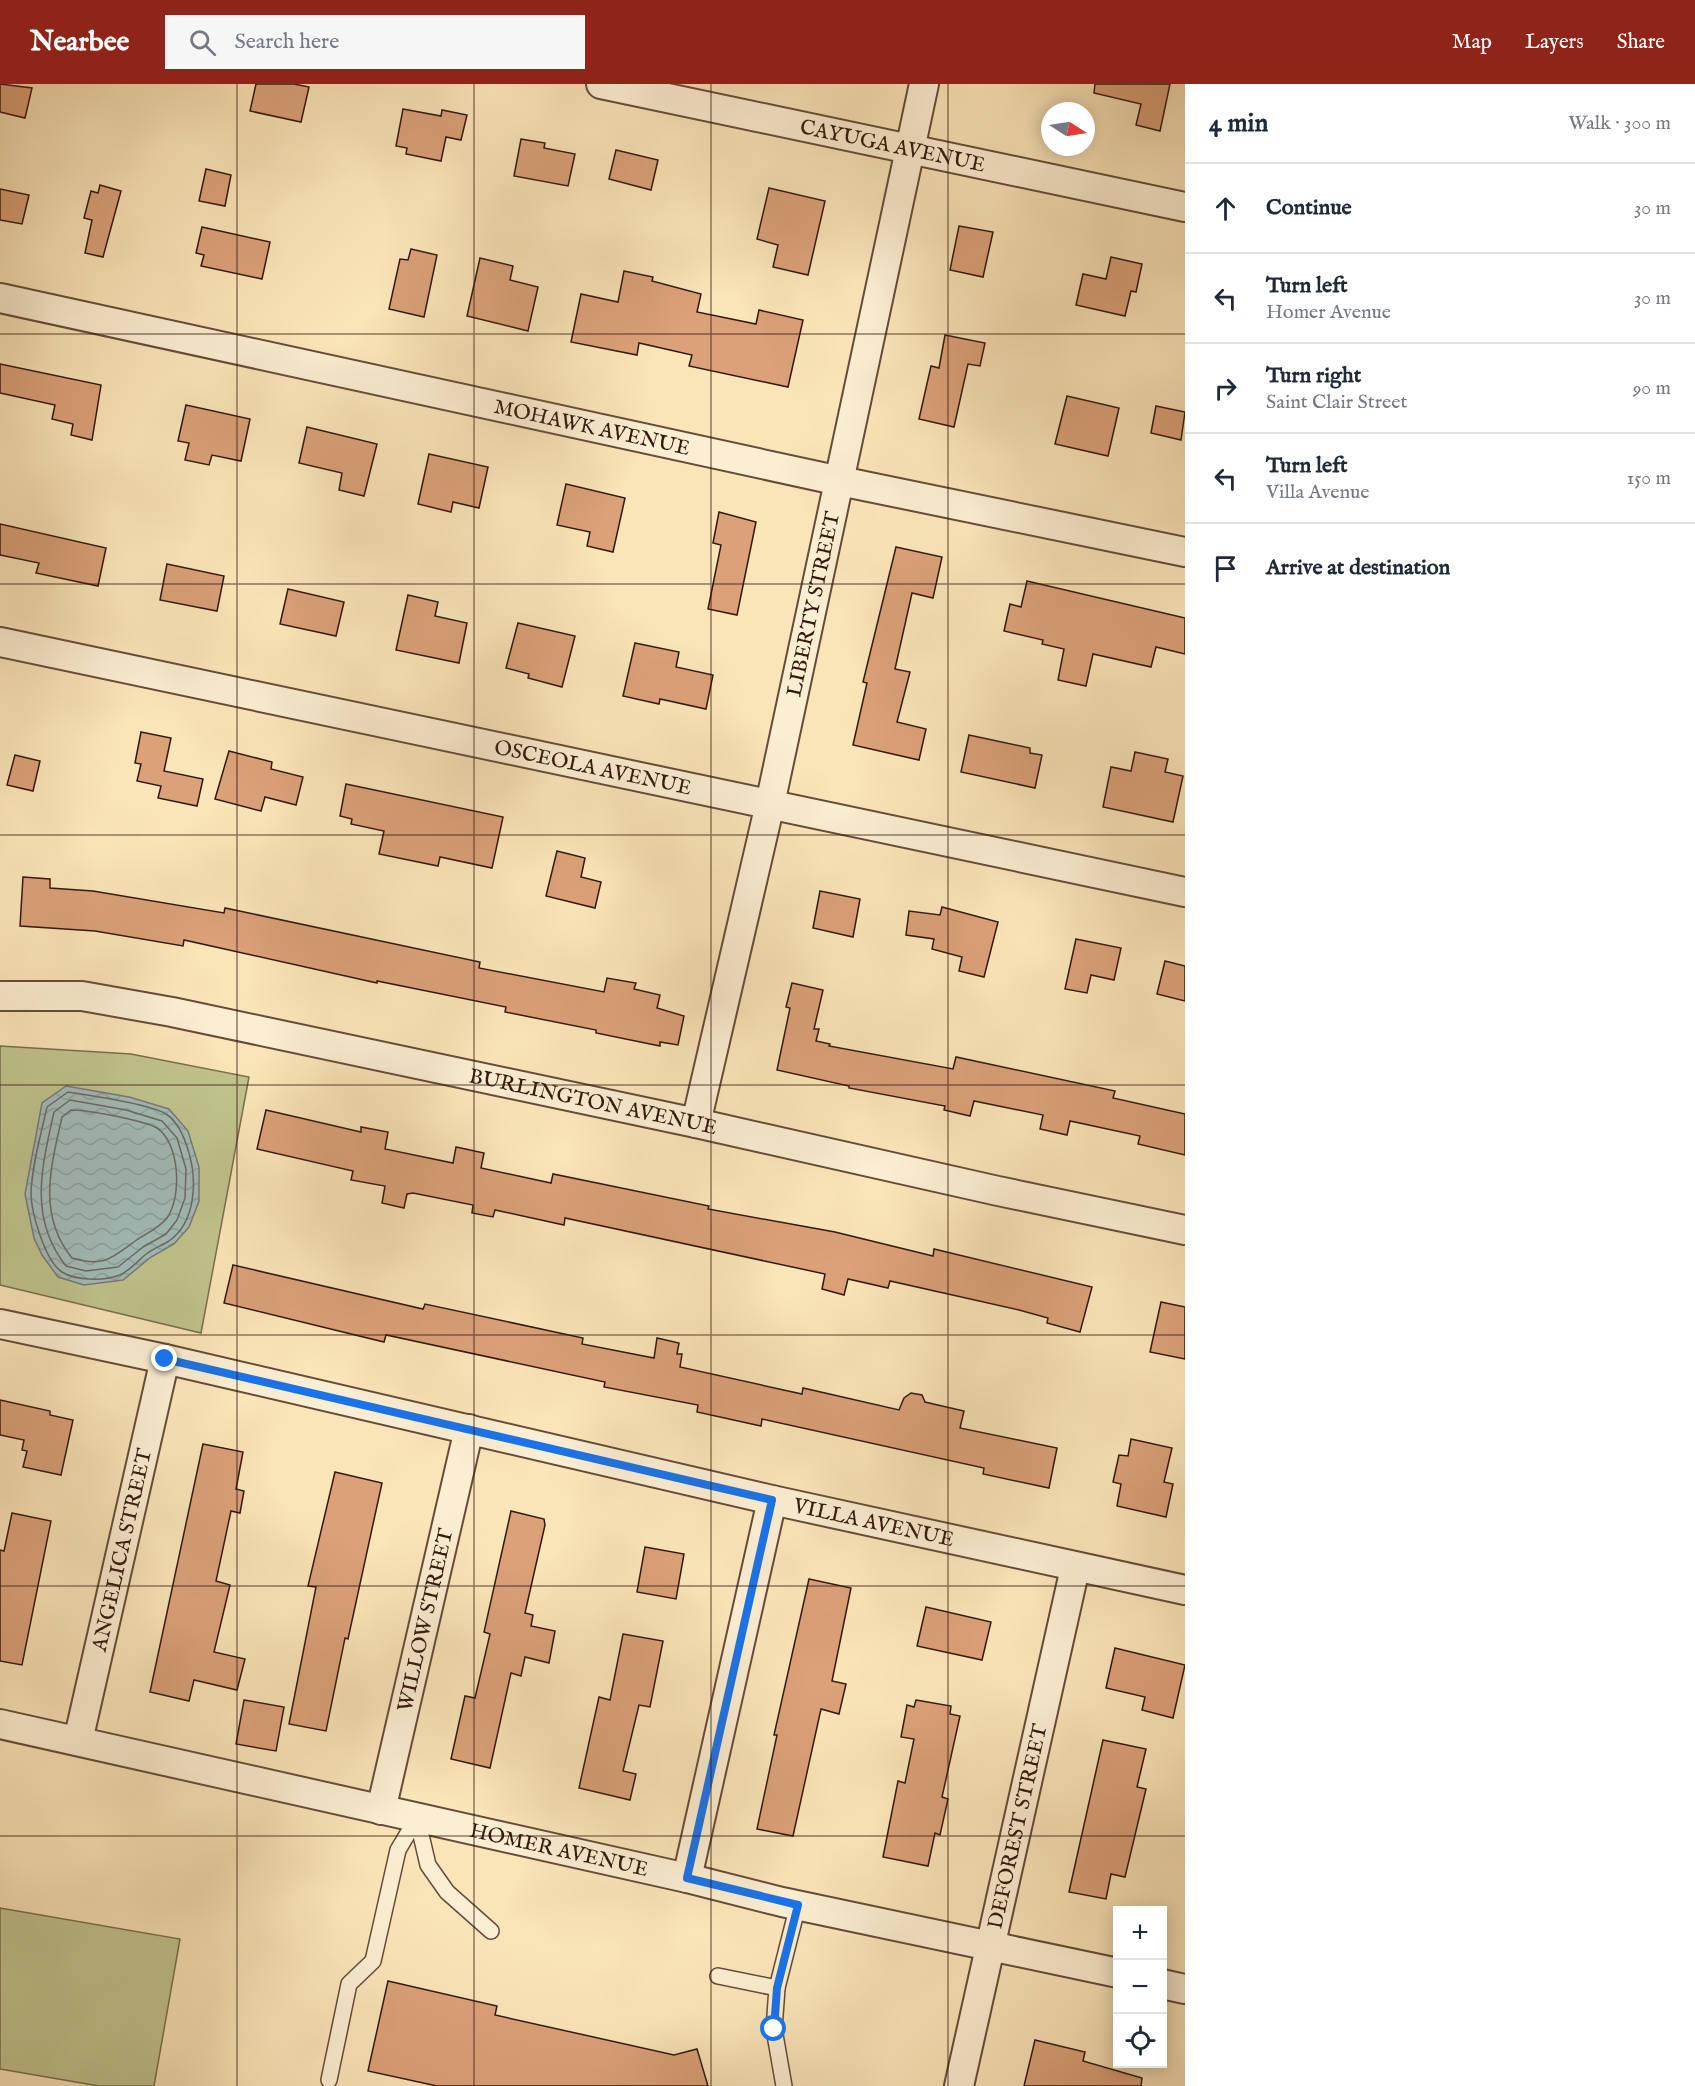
<!DOCTYPE html>
<html lang="en">
<head>
<meta charset="utf-8">
<style>
  body { margin:0; font-family:"IM FELL English",serif; background:#f6f6f7; color:#1f2937 }
  .controls { position:absolute; right:18px; bottom:18px; display:grid; overflow:hidden; border-radius:0px; box-shadow:0 3px 15px #0003 }
  .controls button { width:54px; height:54px; display:grid; place-items:center; padding:0; border:0; border-bottom:2px solid #e0e1e3; background:#fff; color:#1f2937; font:30px sans-serif }
  .compass { position:absolute; left:1041px; top:18px; width:54px; height:54px; border-radius:50%; background:#fff; box-shadow:0 3px 15px #0003; rotate:102deg }
  .stop { position:absolute; width:18px; height:18px; margin:-14px; border:4px solid #1a73e8; border-radius:50%; background:#fff }
  .stop.end { background:#1a73e8; border-color:#fff; box-shadow:0 2px 6px #0008 }
  .list { margin:0; padding:0; list-style:none }
  h2 { display:flex; justify-content:space-between; align-items:center; height:78px; margin:0; padding:0 24px; font-size:26px }
  h2 small { font-size:20px; font-weight:400; color:#747a83 }
  .list li { display:grid; grid-template-columns:39px 1fr auto; gap:18px; align-items:center; box-sizing:border-box; height:90px; padding:0 24px; border-top:2px solid #e0e1e3 }
  .list b { display:block; font-size:22px; white-space:nowrap }
  .list p { margin:0; font-size:20px; white-space:nowrap; color:#747a83 }
  .list em { font-size:20px; font-style:normal; color:#747a83 }
  .icon { flex:none; width:33px; height:33px; fill:none; stroke:currentColor; stroke-width:2; stroke-linecap:round; stroke-linejoin:round }
  .map { position:relative; flex:none; width:1185px; height:2002px; overflow:hidden }
  header { display:flex; align-items:center; gap:36px; box-sizing:border-box; height:84px; padding:0 30px; background:#8f2418; color:#fff }
  header strong { font-size:28px }
  nav { display:flex; gap:33px; margin-inline-start:auto; font-size:21px }
  .search { width:420px; height:54px; background:#f6f6f7; display:flex; align-items:center; gap:15px; box-sizing:border-box; padding:0 21px; border-radius:0px; color:#747a83; font-size:22px }
  main { display:flex }
  aside { flex:1; background:#fff }
  .map>svg:first-child { display:block }
  .green { fill:#c0c48e; stroke:#7a6e4e; stroke-width:1.5 }
  .water { fill:url(#water-waves); stroke:#767b75; stroke-width:1.5 }
  .lines { fill:none; stroke-linecap:round; stroke-linejoin:round }
  .shore { stroke:#6a6a64; stroke-width:1.5 }
  .building { fill:#dba179; stroke:#33190d; stroke-width:1.5 }
  .service-casing { stroke:#654c38; stroke-width:18 }
  .minor-casing { stroke:#654c38; stroke-width:32 }
  .service { stroke:#fceed2; stroke-width:15 }
  .minor { stroke:#fceed2; stroke-width:28 }
  .route { stroke:#1a73e8; stroke-width:8 }
  .grid { fill:none; stroke:#33190d; stroke-width:1.5; stroke-opacity:0.55 }
  .labels { text-anchor:middle; stroke-width:4.5; stroke-linejoin:round; paint-order:stroke }
  .street-label { font-size:21px; fill:#33190d; stroke:#fceed2 }
</style>
</head>
<body>
<header>
<strong>Nearbee</strong>
<div class="search"><svg class="icon" aria-label="search" viewBox="0 0 24 24"><circle cx="10" cy="10" r="6"/><path d="M15 15l6 6"/></svg>Search here</div>
<nav><a>Map</a><a>Layers</a><a>Share</a></nav>
</header>
<main>
<div class="map">
<svg width="1185" height="2002" viewBox="0 0 1185 2002">
  <defs>
    <pattern id="water-waves" width="16" height="10" patternUnits="userSpaceOnUse" patternTransform="scale(1.5)"><rect width="16" height="10" fill="#a2bcba"/><path d="M0 5q4-4 8 0t8 0" fill="none" stroke="#8ca19f"/></pattern>
  </defs>
  <rect width="100%" height="100%" fill="#fae5b9"/>
  <filter id="stains"><feTurbulence type="fractalNoise" baseFrequency=".00333" numOctaves="4"/><feColorMatrix values="0 0 0 0 .2 0 0 0 0 .09 0 0 0 0 .02 0 0 0 .5 -.17"/></filter>
  <radialGradient id="worn" r=".72"><stop offset=".6" stop-color="#630" stop-opacity="0"/><stop offset="1" stop-color="#630" stop-opacity=".3"/></radialGradient>
  <!-- green -->
  <g class="green">
    <polygon points="0,962 131,970 249,993 201,1249 0,1201"/>
    <polygon points="0,1824 180,1855 154,2002 99,2002 0,1985"/>
  </g>
  <!-- water -->
  <polygon class="water" points="66,1002 129,1013 169,1025 188,1047 199,1083 199,1117 189,1143 174,1160 151,1173 123,1196 84,1201 58,1193 42,1171 34,1154 25,1110 42,1019"/>
  <g class="lines">
    <!-- shore -->
    <g class="shore">
      <path d="M68,1008C88,1011 151,1020 166,1030C179,1038 185,1055 189,1069C197,1097 196,1138 169,1157C161,1162 152,1165 145,1171C138,1177 129,1187 120,1191C105,1197 76,1197 62,1188C45,1177 31,1128 31,1109C32,1081 41,1050 47,1023Z"/>
      <path d="M70,1016L126,1026L162,1037L177,1054L186,1085L185,1114L177,1136L166,1150L143,1163L118,1183L86,1187L66,1182C28,1134 42,1082 54,1028Z"/>
      <path d="M71,1026C87,1026 143,1036 157,1044C180,1059 182,1113 167,1134C159,1144 149,1148 138,1155C113,1173 105,1184 72,1174C37,1131 51,1082 62,1033Z"/>
    </g>
  </g>
  <!-- building -->
  <g class="building">
    <polygon points="0,0 32,4 25,34 0,28"/>
    <polygon points="256,0 294,0 309,3 301,38 250,27"/>
    <polygon points="1095,0 1170,0 1160,47 1136,41 1141,20 1094,9"/>
    <polygon points="403,25 441,32 442,26 467,31 461,56 446,53 441,77 406,70 407,64 396,62"/>
    <polygon points="521,55 545,59 544,64 575,70 568,102 514,92"/>
    <polygon points="616,66 658,76 651,106 609,95"/>
    <polygon points="206,85 231,91 225,122 199,117"/>
    <polygon points="100,101 121,107 103,173 85,169 92,136 84,134 91,107 98,109"/>
    <polygon points="769,104 825,117 808,191 773,183 778,161 757,155"/>
    <polygon points="0,105 29,111 22,140 0,136"/>
    <polygon points="959,142 993,148 983,193 950,186"/>
    <polygon points="202,143 270,158 262,195 201,182 204,171 196,169"/>
    <polygon points="411,165 437,171 424,233 389,225 400,175 408,176"/>
    <polygon points="1111,173 1142,180 1136,208 1131,207 1125,232 1076,221 1083,190 1106,195"/>
    <polygon points="480,174 513,182 510,196 538,203 528,247 467,232"/>
    <polygon points="624,187 653,193 652,197 701,210 697,228 756,240 759,226 803,236 788,303 689,282 692,271 639,259 637,271 571,258 581,210 618,218"/>
    <polygon points="945,251 985,259 980,282 968,280 954,343 919,335 931,282 939,284"/>
    <polygon points="0,280 101,301 92,356 71,351 73,340 52,335 55,321 0,309"/>
    <polygon points="1067,312 1119,324 1108,372 1055,360"/>
    <polygon points="186,321 250,335 241,377 212,371 209,381 185,376 189,359 178,357"/>
    <polygon points="1156,322 1185,328 1181,356 1151,349"/>
    <polygon points="307,343 377,360 364,412 339,406 342,389 299,379"/>
    <polygon points="429,370 488,383 479,424 453,418 451,428 418,420"/>
    <polygon points="566,400 625,414 613,468 587,462 590,448 557,441"/>
    <polygon points="719,428 756,438 737,531 708,525 721,461 713,459"/>
    <polygon points="0,440 106,464 98,502 36,489 39,479 0,471"/>
    <polygon points="896,463 942,473 933,514 912,509 895,585 910,588 897,638 926,645 919,676 853,661 867,599 863,598"/>
    <polygon points="167,480 224,492 217,527 160,516"/>
    <polygon points="1027,497 1185,534 1185,570 1156,563 1151,583 1093,570 1086,602 1058,596 1064,565 1042,560 1043,556 1004,547 1010,520 1021,523"/>
    <polygon points="288,505 344,518 336,552 280,540"/>
    <polygon points="408,511 438,518 435,532 467,539 459,579 396,566"/>
    <polygon points="518,539 575,552 562,603 528,594 529,590 506,584"/>
    <polygon points="635,559 679,568 676,583 713,591 706,625 660,615 659,620 623,612"/>
    <polygon points="141,648 171,654 164,687 203,695 197,722 158,714 161,702 137,697 141,680 135,679"/>
    <polygon points="969,651 1030,664 1030,669 1042,671 1035,704 961,688"/>
    <polygon points="229,667 272,678 271,685 303,693 296,721 265,713 261,727 215,715"/>
    <polygon points="1135,668 1168,675 1165,688 1183,692 1173,738 1103,723 1111,683 1131,687"/>
    <polygon points="15,671 40,677 33,707 7,701"/>
    <polygon points="346,700 503,733 492,784 440,773 438,782 379,770 384,747 351,740 352,735 340,732"/>
    <polygon points="557,767 585,774 581,793 601,798 595,824 546,812"/>
    <polygon points="23,793 50,795 50,804 93,807 224,829 225,824 480,878 479,884 604,908 607,894 636,899 634,905 660,911 657,924 684,932 678,961 660,958 660,962 596,949 596,946 505,928 506,923 377,897 377,899 184,856 183,862 95,847 20,842"/>
    <polygon points="820,807 860,815 853,853 813,844"/>
    <polygon points="942,823 998,838 984,893 959,887 962,873 932,865 934,855 906,851 909,827 940,831"/>
    <polygon points="1076,855 1121,864 1114,896 1091,891 1087,909 1065,905"/>
    <polygon points="1165,877 1185,882 1185,917 1157,910"/>
    <polygon points="792,899 823,906 814,945 819,945 816,957 830,960 829,962 953,985 956,973 1115,1007 1113,1014 1185,1030 1185,1071 1138,1060 1140,1052 1070,1037 1067,1051 1040,1045 1043,1031 974,1017 970,1032 944,1026 945,1022 849,1004 849,1002 777,986 790,924 786,923"/>
    <polygon points="266,1026 361,1048 361,1043 388,1048 385,1065 453,1079 456,1063 484,1069 481,1084 551,1099 553,1090 709,1122 708,1125 835,1148 933,1172 934,1165 1092,1203 1080,1248 1047,1239 1048,1234 1019,1226 890,1197 888,1204 848,1195 844,1211 822,1205 825,1190 565,1134 564,1141 495,1126 493,1133 472,1129 473,1121 413,1109 407,1110 404,1124 382,1119 385,1102 351,1096 353,1087 257,1065"/>
    <polygon points="233,1181 423,1225 425,1220 583,1254 582,1260 654,1274 657,1254 679,1259 677,1270 682,1270 680,1283 802,1310 803,1304 899,1326 904,1314 911,1309 922,1311 925,1318 964,1327 960,1344 1057,1364 1049,1404 983,1390 984,1384 762,1335 761,1342 697,1328 698,1321 604,1303 605,1298 386,1251 384,1258 224,1219"/>
    <polygon points="1161,1218 1185,1223 1185,1275 1150,1268"/>
    <polygon points="0,1316 50,1327 50,1331 73,1336 61,1391 23,1383 27,1367 22,1366 24,1356 0,1351"/>
    <polygon points="1131,1355 1172,1364 1164,1398 1173,1400 1166,1433 1117,1422 1121,1400 1113,1398 1119,1371 1128,1372"/>
    <polygon points="203,1360 243,1368 236,1405 244,1407 240,1429 231,1427 216,1497 230,1501 214,1568 245,1575 237,1606 194,1596 189,1617 150,1608"/>
    <polygon points="335,1388 382,1399 348,1555 345,1554 326,1647 289,1640 316,1503 308,1502"/>
    <polygon points="511,1427 544,1435 545,1441 525,1529 533,1531 531,1542 555,1547 549,1579 525,1573 521,1592 511,1589 490,1684 451,1675 465,1612 475,1614 490,1550 484,1548"/>
    <polygon points="12,1429 51,1437 22,1581 0,1577 0,1466 4,1467"/>
    <polygon points="645,1463 684,1470 676,1515 637,1508"/>
    <polygon points="809,1495 851,1504 832,1597 846,1600 839,1630 821,1625 793,1752 757,1745 777,1651 774,1651"/>
    <polygon points="926,1523 991,1538 982,1576 917,1562"/>
    <polygon points="623,1550 663,1557 650,1623 639,1621 623,1687 636,1690 630,1716 579,1704 599,1613 610,1616"/>
    <polygon points="1115,1564 1185,1581 1173,1634 1142,1626 1145,1613 1106,1604"/>
    <polygon points="244,1616 284,1623 276,1667 236,1660"/>
    <polygon points="916,1616 951,1622 950,1630 960,1632 942,1713 948,1715 940,1751 935,1749 928,1782 883,1773 898,1697 905,1699 914,1655 901,1653 907,1621 914,1623"/>
    <polygon points="1103,1656 1146,1665 1137,1703 1146,1705 1125,1793 1111,1790 1106,1815 1069,1808"/>
    <polygon points="388,1897 497,1922 495,1931 674,1971 697,1965 708,2002 437,2002 368,1987"/>
    <polygon points="1035,1956 1085,1968 1083,1977 1142,1994 1141,2002 1024,2002"/>
  </g>
  <g class="lines">
    <!-- service casing -->
    <g class="service-casing">
      <g id="service">
        <polyline points="417,1734 428,1781 447,1808 491,1847"/>
        <polyline points="718,1892 777,1904 774,1945 784,2002"/>
        <polyline points="777,1904 798,1821"/>
        <polyline points="329,1996 349,1900 373,1877 398,1766 417,1734"/>
      </g>
    </g>
    <!-- minor casing -->
    <g class="minor-casing">
      <g id="minor">
        <path id="s1" d="M601,0L1185,123"/>
        <path id="s2" d="M0,214L840,397L1185,468"/>
        <path id="s3" d="M0,558L1185,808"/>
        <path id="s4" d="M0,912H82L172,928L696,1039L998,1107L1185,1146"/>
        <path id="s5" d="M696,1039L770,720L924,0"/>
        <path id="s6" d="M0,1240L165,1275L772,1416L1185,1506"/>
        <path id="s7" d="M0,1640L687,1794L782,1818L1118,1889"/>
        <path id="s8" d="M78,1657L165,1275"/>
        <path id="s9" d="M381,1726L469,1345"/>
        <polyline points="687,1794 772,1416"/>
        <polyline points="1162,1900 1185,1905"/>
        <path id="s10" d="M959,2002L1075,1484"/>
      </g>
    </g>
    <!-- service -->
    <use href="#service" class="service"/>
    <!-- minor -->
    <use href="#minor" class="minor"/>
  </g>
  <g class="lines">
    <!-- route -->
    <polyline class="route" points="165,1275 772,1416 687,1794 798,1821 777,1904 774,1945"/>
  </g>
  <!-- grid -->
  <path class="grid" d="M237,0V2002M474,0V2002M711,0V2002M948,0V2002M0,250H1185M0,500H1185M0,751H1185M0,1001H1185M0,1251H1185M0,1502H1185M0,1752H1185"/>
  <g class="labels">
    <!-- street labels -->
    <g class="street-label">
      <text dy="7" stroke="none"><textPath href="#s1" startOffset="298">CAYUGA AVENUE</textPath></text>
      <text dy="7" stroke="none"><textPath href="#s2" startOffset="606">MOHAWK AVENUE</textPath></text>
      <text dy="7" stroke="none"><textPath href="#s5" startOffset="532">LIBERTY STREET</textPath></text>
      <text dy="7" stroke="none"><textPath href="#s3" startOffset="606">OSCEOLA AVENUE</textPath></text>
      <text dy="7" stroke="none"><textPath href="#s4" startOffset="604">BURLINGTON AVENUE</textPath></text>
      <text dy="7" stroke="none"><textPath href="#s6" startOffset="896">VILLA AVENUE</textPath></text>
      <text dy="7" stroke="none"><textPath href="#s8" startOffset="196">ANGELICA STREET</textPath></text>
      <text dy="7" stroke="none"><textPath href="#s9" startOffset="195">WILLOW STREET</textPath></text>
      <text dy="7" stroke="none"><textPath href="#s10" startOffset="266">DEFOREST STREET</textPath></text>
      <text dy="7" stroke="none"><textPath href="#s7" startOffset="573">HOMER AVENUE</textPath></text>
    </g>
  </g>
  <rect width="100%" height="100%" filter="url(#stains)"/>
  <rect width="100%" height="100%" fill="url(#worn)"/>
</svg>
<div class="controls">
<button>+</button>
<button>−</button>
<button><svg class="icon" aria-label="locate" viewBox="0 0 24 24"><circle cx="12" cy="12" r="6"/><path d="M12 2v4M12 18v4M2 12h4M18 12h4"/></svg></button>
</div>
<svg class="compass" viewBox="-18 -18 36 36"><path d="M0-13l5 13h-10z" fill="#e53935"/><path d="M0 13l5-13h-10z" fill="#747a83"/></svg>
<div class="stop" style="left:774px;top:1945px"></div>
<div class="stop end" style="left:165px;top:1275px"></div>
</div>
<aside>
<h2>4 min<small>Walk · 300 m</small></h2>
<ul class="list">
<li><svg class="icon" aria-label="ahead" viewBox="0 0 24 24"><path d="M12 20V5M6 11l6-6 6 6"/></svg><div><b>Continue</b></div><em>30 m</em></li>
<li><svg class="icon" aria-label="left" viewBox="0 0 24 24"><path d="M17 20v-9H6M10 6l-5 5 5 5"/></svg><div><b>Turn left</b><p>Homer Avenue</p></div><em>30 m</em></li>
<li><svg class="icon" aria-label="right" viewBox="0 0 24 24"><path d="M7 20v-9h11M14 6l5 5-5 5"/></svg><div><b>Turn right</b><p>Saint Clair Street</p></div><em>90 m</em></li>
<li><svg class="icon" aria-label="left" viewBox="0 0 24 24"><path d="M17 20v-9H6M10 6l-5 5 5 5"/></svg><div><b>Turn left</b><p>Villa Avenue</p></div><em>150 m</em></li>
<li><svg class="icon" aria-label="arrive" viewBox="0 0 24 24"><path d="M6 21V4h12l-3 4 3 4H6"/></svg><div><b>Arrive at destination</b></div></li>
</ul>
</aside>
</main>
</body>
</html>
